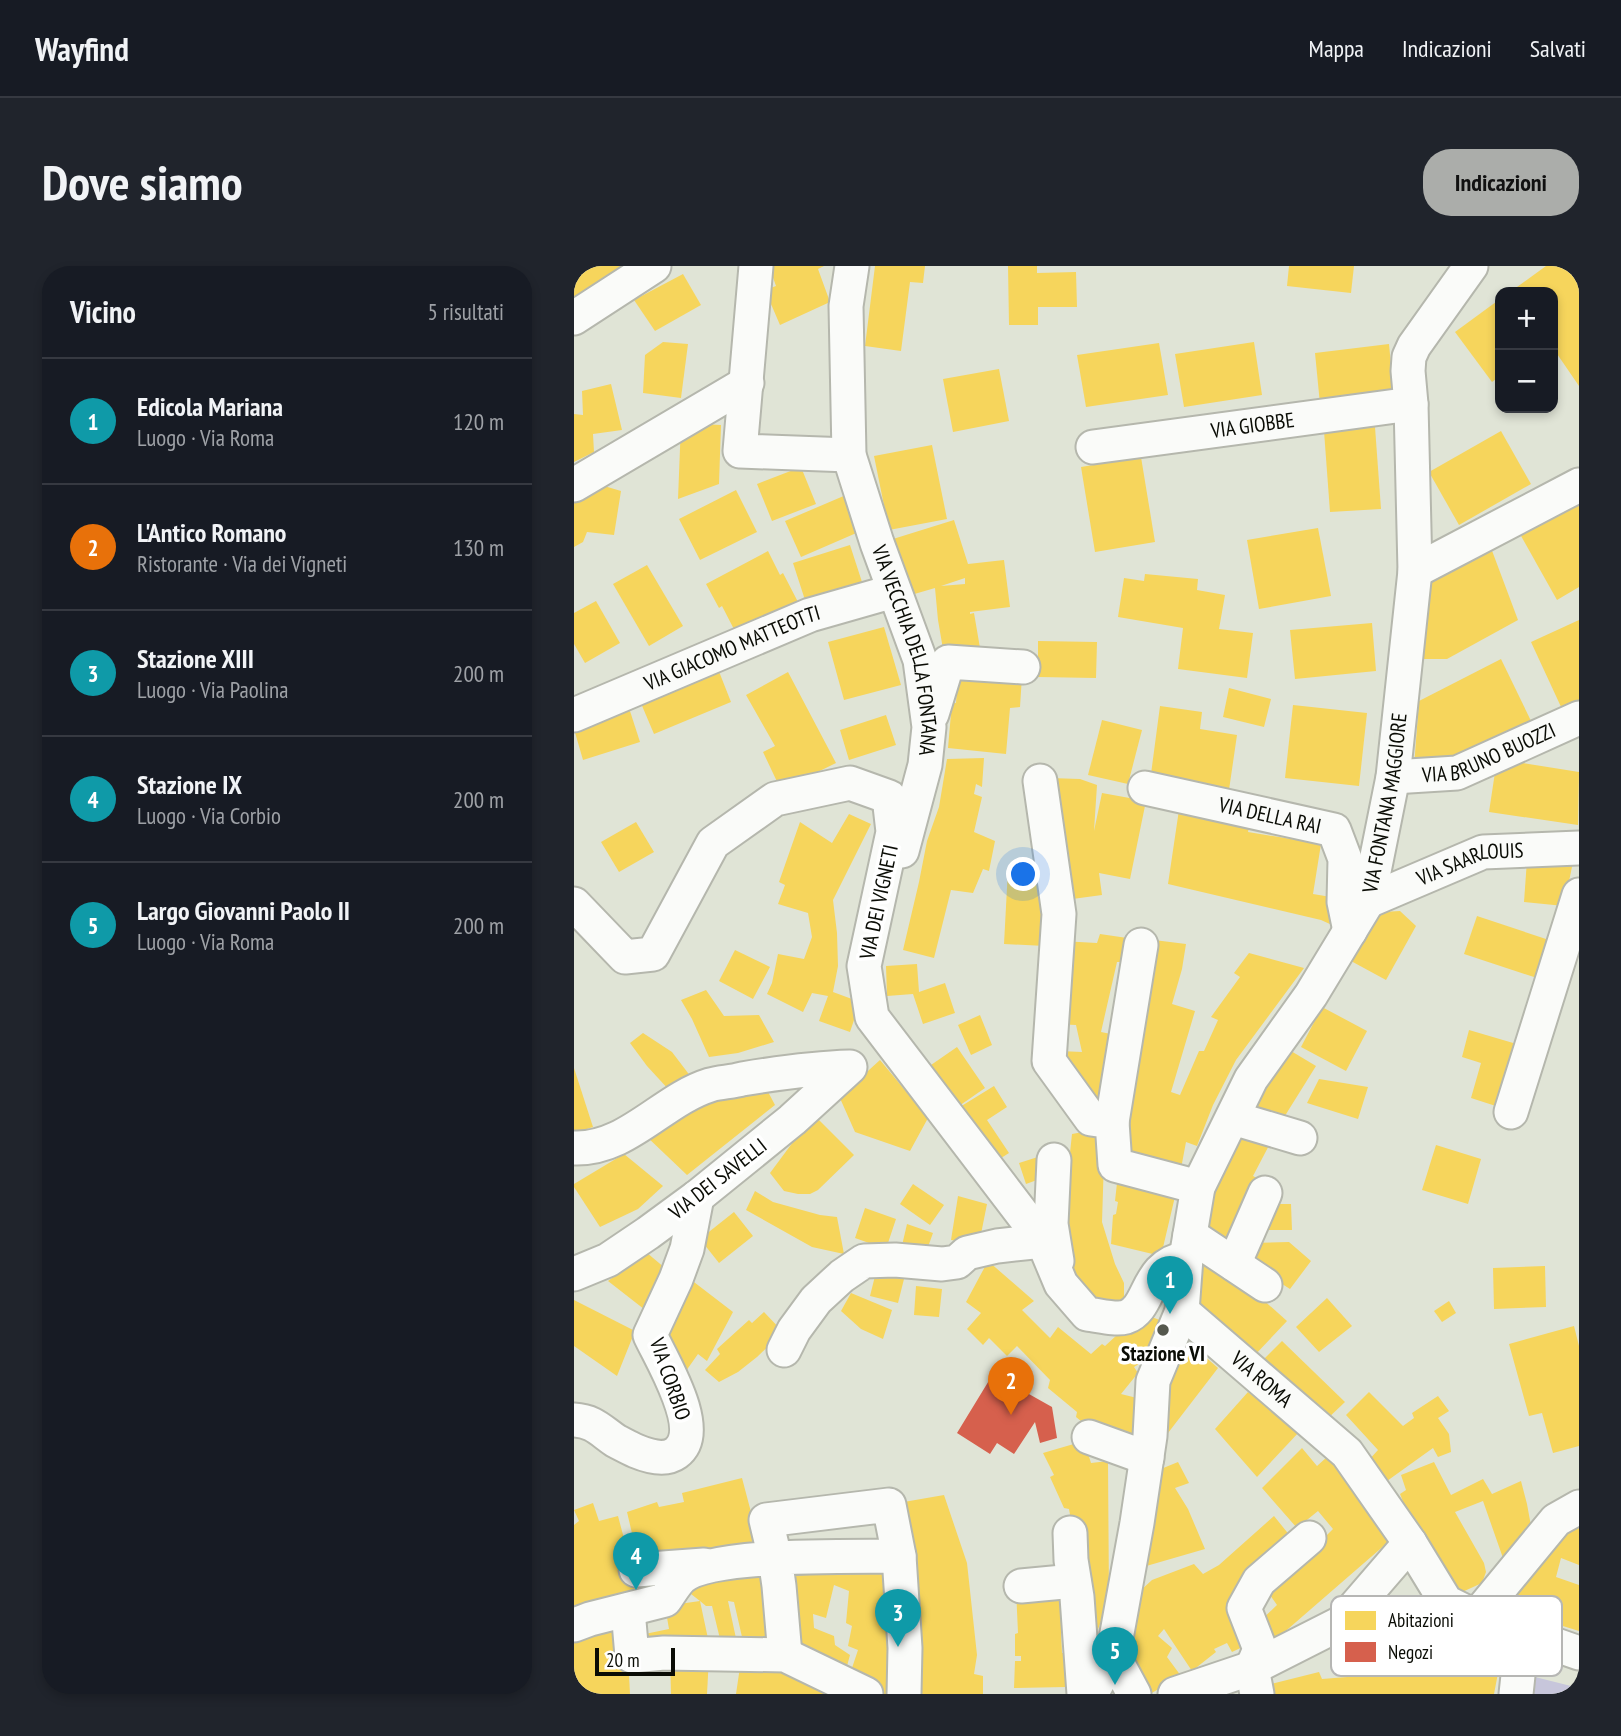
<!DOCTYPE html>
<html lang="it">
<head>
<meta charset="utf-8">
<style>
  body { margin:0; font-family:"PT Sans Narrow",sans-serif; background:#20242c; color:#f1f3f6 }
  .controls { position:absolute; right:21px; top:21px; display:grid; overflow:hidden; border-radius:14px; box-shadow:0 4px 10px #0003 }
  .controls button { width:63px; height:63px; display:grid; place-items:center; padding:0; border:0; border-bottom:2px solid #363941; background:#171b24; color:#f1f3f6; font:35px sans-serif }
  .scale { position:absolute; left:21px; bottom:18px; width:80px; box-sizing:border-box; padding-left:7px; border:4px solid #0a0c05; border-top:0; font-size:19px; line-height:24px; white-space:nowrap; color:#0a0c05; -webkit-text-stroke:5px #fff; paint-order:stroke }
  .you { position:absolute; left:450px; top:609px; width:24px; height:24px; margin:-18px; border:5px solid #fff; border-radius:50%; background:#1a73e8; box-shadow:0 0 0 10px #1a73e833 }
  .badge { display:grid; place-items:center; width:46px; height:46px; border-radius:50%; background:#abadaa; color:#fff; font-size:23px; font-weight:700 }
  .pin { position:absolute; translate:-50% -58px; filter:drop-shadow(0 2px 4px #0008) }
  .pin::after { content:''; position:absolute; top:37px; width:24px; height:21px; background:inherit; clip-path:polygon(0 0,100% 0,50% 100%) }
  .list { margin:0; padding:0; list-style:none }
  h2 { display:flex; justify-content:space-between; align-items:center; height:91px; margin:0; padding:0 28px; font-size:30px }
  h2 small { font-size:23px; font-weight:400; color:#9ea1a6 }
  .list li { display:grid; grid-template-columns:46px 1fr auto; gap:21px; align-items:center; box-sizing:border-box; height:126px; padding:0 28px; border-top:2px solid #363941 }
  .list b { display:block; font-size:26px; white-space:nowrap }
  .list p { margin:0; font-size:23px; white-space:nowrap; color:#9ea1a6 }
  .list em { font-size:23px; font-style:normal; color:#9ea1a6 }
  .map { position:relative; flex:none; width:1005px; height:1428px; overflow:hidden; border-radius:28px }
  header { display:flex; align-items:center; gap:42px; box-sizing:border-box; height:98px; padding:0 35px; background:#171b24; border-bottom:2px solid #363941 }
  header strong { font-size:33px }
  nav { display:flex; gap:38px; margin-inline-start:auto; font-size:24px }
  .intro { display:flex; align-items:center; justify-content:space-between; box-sizing:border-box; height:168px; padding:0 42px }
  h1 { margin:0; font-size:49px }
  .button { padding:18px 32px; border-radius:28px; background:#abadaa; color:#111; font-size:24px; font-weight:700 }
  main { display:flex; gap:42px; padding:0 42px }
  aside { flex:1; background:#171b24; border-radius:28px; box-shadow:0 4px 10px #0003 }
  .map>svg:first-child { display:block }
  .green { fill:#c7c6db }
  .homes { fill:#f6d55c; fill-rule:evenodd }
  .shops { fill:#d6604d }
  .lines { fill:none; stroke-linecap:round; stroke-linejoin:round }
  .minor-casing { stroke:#b5b7ad; stroke-width:37 }
  .minor { stroke:#fafbf9; stroke-width:33 }
  .poi-dot { fill:#55584e; stroke:#fff; stroke-width:2.5 }
  .labels { text-anchor:middle; stroke-width:7; stroke-linejoin:round; paint-order:stroke }
  .street-label { font-size:21px; fill:#0a0c05; stroke:#fff }
  .poi-label { font-size:21px; font-weight:bold; fill:#0a0c05; stroke:#fff }
  .key { fill:#fff; stroke:#b6b6b4; stroke-width:2 }
  .key-label { font-size:19px; fill:#0a0c05 }
</style>
</head>
<body>
<header>
<strong>Wayfind</strong>
<nav><a>Mappa</a><a>Indicazioni</a><a>Salvati</a></nav>
</header>
<div class="intro"><h1>Dove siamo</h1><a class="button">Indicazioni</a></div>
<main>
<aside>
<h2>Vicino<small>5 risultati</small></h2>
<ul class="list">
<li><span class="badge" style="background:#0f9aa8">1</span><div><b>Edicola Mariana</b><p>Luogo · Via Roma</p></div><em>120 m</em></li>
<li><span class="badge" style="background:#e8710a">2</span><div><b>L'Antico Romano</b><p>Ristorante · Via dei Vigneti</p></div><em>130 m</em></li>
<li><span class="badge" style="background:#0f9aa8">3</span><div><b>Stazione XIII</b><p>Luogo · Via Paolina</p></div><em>200 m</em></li>
<li><span class="badge" style="background:#0f9aa8">4</span><div><b>Stazione IX</b><p>Luogo · Via Corbio</p></div><em>200 m</em></li>
<li><span class="badge" style="background:#0f9aa8">5</span><div><b>Largo Giovanni Paolo II</b><p>Luogo · Via Roma</p></div><em>200 m</em></li>
</ul>
</aside>
<div class="map">
<svg width="1005" height="1428" viewBox="0 0 1005 1428">
  <rect width="100%" height="100%" fill="#e0e4d6"/>
  <!-- green -->
  <polygon class="green" points="957,1410 1005,1422 1005,1428 954,1428"/>
  <!-- homes -->
  <g class="homes">
    <polygon points="0,0 62,0 0,36"/>
    <polygon points="195,0 250,0 244,3 256,36 206,59 191,24 202,20"/>
    <polygon points="301,0 351,0 349,17 336,16 327,85 291,80"/>
    <polygon points="434,0 463,0 463,7 502,6 503,41 464,41 464,59 435,59"/>
    <polygon points="715,0 780,0 777,27 713,20"/>
    <polygon points="972,0 999,0 1005,8 1005,120 979,82 979,26 936,26"/>
    <polygon points="109,8 127,39 81,65 60,34"/>
    <polygon points="926,33 926,110 918,116 881,66"/>
    <polygon points="89,76 114,78 107,132 69,127 71,89"/>
    <polygon points="680,76 688,129 610,141 601,88"/>
    <polygon points="585,77 594,129 512,141 503,89"/>
    <polygon points="815,78 820,130 746,138 741,87"/>
    <polygon points="425,103 435,155 379,166 369,113"/>
    <polygon points="37,118 48,164 19,168 20,186 0,196 0,148 9,149 8,125"/>
    <polygon points="107,157 147,159 145,218 104,233"/>
    <polygon points="801,161 807,243 756,246 750,165"/>
    <polygon points="927,165 957,218 885,259 855,206"/>
    <polygon points="358,179 373,253 315,264 300,190"/>
    <polygon points="567,191 581,276 521,286 507,201"/>
    <polygon points="227,201 242,238 198,255 183,218"/>
    <polygon points="20,217 47,225 40,269 13,266 9,276 0,281 0,226"/>
    <polygon points="162,224 183,266 126,294 105,253"/>
    <polygon points="1005,225 1005,321 983,334 942,261"/>
    <polygon points="272,229 287,265 227,291 211,255"/>
    <path d="M380,254L394,298L430,294L436,341L396,346V348L400,347L406,382L370,389L364,354L361,322L337,329L319,273ZM391,312V318L367,320Z"/>
    <polygon points="744,262 757,330 685,343 673,274"/>
    <polygon points="914,274 944,354 873,393 848,393 853,310"/>
    <polygon points="276,279 288,316 231,334 219,297"/>
    <polygon points="194,285 206,309 209,307 224,336 165,373 148,340 145,342 132,318"/>
    <polygon points="73,299 109,360 75,380 39,318"/>
    <polygon points="571,308 624,313 623,324 651,329 645,363 679,367 673,412 604,403 609,362 544,351 550,312 570,315"/>
    <polygon points="22,335 46,377 11,397 0,378 0,347"/>
    <polygon points="1005,354 1005,435 988,443 957,376"/>
    <polygon points="798,357 802,405 721,413 716,364"/>
    <polygon points="310,361 327,419 270,434 254,376"/>
    <polygon points="464,375 523,376 522,412 464,411"/>
    <polygon points="927,393 958,457 865,501 840,501 845,435"/>
    <polygon points="144,403 157,436 80,468 66,435"/>
    <polygon points="214,406 262,497 207,524 189,486 201,480 172,429"/>
    <polygon points="384,407 448,410 446,441 436,442 432,488 374,482 378,436 382,437"/>
    <polygon points="655,422 697,433 690,461 649,451"/>
    <polygon points="719,439 793,447 785,520 711,512"/>
    <polygon points="586,440 628,446 626,463 663,469 655,524 611,517 612,514 577,508"/>
    <polygon points="56,445 66,476 9,494 0,463"/>
    <polygon points="312,449 322,479 275,494 266,464"/>
    <polygon points="528,454 568,464 554,518 514,509"/>
    <polygon points="410,492 408,521 402,518 400,528 408,531 400,566 421,575 415,605 409,603 399,627 377,624 360,692 329,684 345,616 353,575 365,541 373,493"/>
    <polygon points="923,493 1005,506 1004,559 915,546"/>
    <polygon points="476,512 506,513 523,519 520,565 528,527 572,535 556,613 525,607 528,629 491,634"/>
    <polygon points="606,537 677,552 674,566 747,578 739,628 763,632 758,659 747,654 594,618"/>
    <polygon points="275,548 297,558 259,634 263,667 264,700 259,726 286,736 276,766 245,755 254,730 238,727 229,746 193,728 198,717 204,688 230,693 238,671 234,647 204,638 211,619 205,616 226,556 258,577"/>
    <polygon points="62,556 80,586 45,606 27,576"/>
    <polygon points="1001,586 990,640 950,636 953,594"/>
    <polygon points="434,603 476,606 471,680 430,678"/>
    <polygon points="826,645 842,660 812,714 777,695 799,654 809,646"/>
    <polygon points="903,650 975,674 963,712 890,688"/>
    <polygon points="526,668 560,673 555,696 543,696 527,766 547,770 537,841 518,844 486,785 508,786 502,759 481,758 487,675 523,677"/>
    <polygon points="580,674 612,678 608,703 598,738 621,745 597,826 606,829 625,785 630,785 644,754 637,751 666,711 660,707 675,687 730,702 662,794 639,839 623,880 612,876 606,908 549,895"/>
    <polygon points="161,684 196,701 179,733 145,715"/>
    <polygon points="343,698 345,726 371,717 381,747 349,758 339,728 313,730 312,700"/>
    <polygon points="132,724 150,750 185,749 200,776 164,787 135,791 118,753 107,734"/>
    <polygon points="748,741 793,765 772,805 727,781"/>
    <polygon points="406,749 418,779 397,789 384,759"/>
    <polygon points="895,764 946,779 928,842 897,832 907,797 888,791"/>
    <polygon points="69,767 98,786 117,811 96,825 73,800 56,777"/>
    <polygon points="383,781 411,822 385,840 357,799"/>
    <polygon points="712,782 742,800 704,861 667,848"/>
    <polygon points="306,794 354,852 336,885 281,866 261,821 284,814"/>
    <polygon points="0,802 19,861 0,867"/>
    <polygon points="745,813 794,821 784,853 733,837"/>
    <polygon points="420,820 433,841 413,854 435,887 416,899 381,844"/>
    <polygon points="192,822 201,839 113,909 71,869 148,827 157,833"/>
    <polygon points="244,853 280,889 244,924 236,928 224,928 210,925 196,907 222,872"/>
    <polygon points="666,860 700,870 679,910 685,913 657,984 623,970 635,934"/>
    <polygon points="531,862 528,956 541,998 550,1017 550,1043 515,1038 504,1022 481,961 495,896 498,868"/>
    <polygon points="862,879 907,893 894,938 848,924"/>
    <polygon points="50,888 89,920 64,943 26,961 0,921 0,918"/>
    <polygon points="467,890 474,910 452,918 445,897"/>
    <polygon points="544,908 603,922 587,990 537,978 539,949 542,948 544,936 541,935"/>
    <polygon points="339,918 370,939 356,959 326,938"/>
    <polygon points="181,925 199,936 246,949 263,951 270,988 238,981 172,944"/>
    <polygon points="384,930 413,938 405,978 377,974"/>
    <polygon points="690,938 717,938 718,964 685,964"/>
    <polygon points="291,942 322,953 312,983 281,972"/>
    <polygon points="160,946 179,970 145,997 126,973"/>
    <polygon points="333,958 359,967 350,992 326,988"/>
    <polygon points="715,976 737,995 716,1023 691,1007 669,999 676,977"/>
    <polygon points="630,981 713,1055 679,1091 618,1034"/>
    <polygon points="72,986 98,1008 75,1047 34,1015"/>
    <polygon points="414,995 460,1035 448,1044 476,1072 484,1061 517,1088 528,1078 531,1080 567,1047 591,1056 581,1088 560,1101 564,1107 547,1128 563,1132 557,1181 523,1168 502,1151 503,1146 474,1122 476,1114 443,1080 433,1090 415,1072 409,1079 393,1063 407,1047 392,1036"/>
    <polygon points="304,998 332,1005 324,1037 296,1030"/>
    <polygon points="971,1000 972,1041 920,1043 919,1002"/>
    <polygon points="116,1013 159,1046 133,1095 124,1088 107,1112 88,1078"/>
    <polygon points="342,1020 368,1023 365,1051 340,1049"/>
    <polygon points="277,1027 318,1044 309,1073 287,1063 267,1045"/>
    <polygon points="753,1032 778,1060 745,1086 722,1061"/>
    <polygon points="0,1034 61,1065 43,1110 0,1080"/>
    <polygon points="875,1035 882,1047 868,1056 860,1045"/>
    <polygon points="190,1046 209,1066 183,1091 164,1106 145,1116 131,1104 146,1088 143,1083 175,1054 178,1057"/>
    <polygon points="1000,1060 1005,1080 1005,1180 979,1187 968,1147 955,1150 935,1078"/>
    <polygon points="708,1075 771,1136 750,1156 687,1096"/>
    <polygon points="620,1081 644,1102 594,1167 586,1163 598,1101"/>
    <polygon points="674,1126 726,1165 683,1211 641,1163"/>
    <polygon points="795,1126 829,1160 840,1152 838,1147 864,1130 875,1145 864,1152 875,1168 877,1186 864,1191 859,1182 813,1215 794,1195 804,1184 772,1149"/>
    <polygon points="510,1175 517,1197 534,1195 535,1335 519,1376 495,1243 490,1242 476,1211 480,1209 469,1187"/>
    <polygon points="728,1182 743,1200 753,1191 787,1226 820,1271 699,1376 683,1358 703,1339 689,1319 724,1298 759,1263 744,1245 723,1262 688,1222"/>
    <polygon points="604,1196 615,1217 601,1222 614,1243 631,1283 562,1303 582,1205"/>
    <polygon points="860,1196 877,1229 909,1213 918,1228 947,1215 953,1238 957,1260 929,1292 909,1235 881,1246 910,1297 912,1306 908,1317 886,1327 834,1248 826,1228 832,1224 827,1209"/>
    <polygon points="168,1212 187,1284 65,1297 53,1246 83,1236 85,1241 110,1236 108,1227"/>
    <polygon points="370,1229 393,1297 403,1389 400,1408 409,1410 409,1428 334,1428 347,1387 348,1368 344,1367 324,1237"/>
    <polygon points="19,1237 25,1255 44,1250 57,1299 65,1337 0,1354 0,1259 5,1255 0,1244"/>
    <polygon points="700,1250 721,1276 666,1319 677,1377 658,1386 653,1377 640,1383 642,1386 618,1405 590,1363 584,1370 598,1382 593,1391 607,1410 576,1428 549,1387 565,1326 578,1314 620,1298 629,1308 645,1299"/>
    <polygon points="1005,1253 1005,1299 987,1292 982,1311 1005,1319 1005,1365 934,1343 928,1333"/>
    <polygon points="317,1300 310,1346 317,1351 323,1403 313,1428 304,1428 274,1414 284,1384 274,1380 278,1360 272,1357 275,1325 260,1319 252,1352 239,1348 240,1362 260,1370 261,1379 276,1389 273,1400 225,1394 227,1366 213,1361 213,1305"/>
    <polygon points="192,1302 202,1384 171,1384 160,1336 154,1335 163,1377 147,1377 138,1340 132,1340 126,1335 136,1382 70,1387 66,1369 95,1363 91,1340 126,1335 108,1321"/>
    <polygon points="496,1318 496,1367 487,1367 488,1387 494,1387 492,1421 440,1422 441,1395 447,1395 447,1390 441,1390 441,1368 444,1367 442,1323"/>
    <polygon points="52,1351 56,1428 0,1428 0,1362"/>
    <polygon points="787,1378 924,1407 920,1428 686,1428 685,1421 745,1406 748,1413 773,1411 772,1407 789,1404"/>
    <polygon points="96,1390 135,1391 133,1428 97,1428"/>
    <polygon points="167,1394 197,1395 282,1428 162,1428"/>
  </g>
  <!-- shops -->
  <polygon class="shops" points="419,1108 478,1141 483,1172 466,1177 461,1156 440,1188 423,1177 416,1188 383,1167"/>
  <g class="lines">
    <!-- minor casing -->
    <g class="minor-casing">
      <g id="minor">
        <polyline points="182,0 166,185 275,189"/>
        <path id="s1" d="M278,0L272,40L275,189L303,277L346,394L355,461L351,499L328,585"/>
        <polyline points="0,52 80,0"/>
        <path id="s2" d="M519,181L837,138"/>
        <polyline points="0,219 173,117"/>
        <polyline points="841,305 1005,219"/>
        <polyline points="358,448 374,396 449,401"/>
        <path id="s3" d="M0,449L236,349L320,325"/>
        <path id="s4" d="M819,511L883,507L1005,452"/>
        <polyline points="466,515 485,648 475,795 517,853 538,856 541,899 624,921"/>
        <path id="s5" d="M571,522L760,564L771,593L770,636L776,665"/>
        <path id="s6" d="M794,635L909,586L1005,582"/>
        <path d="M0,638L51,691L79,688L139,577L201,533L276,517L315,531L319,566L290,700L298,751L469,975L487,1018L513,1048C524,1049 541,1054 552,1051C578,1042 570,999 612,992"/>
        <polyline points="937,846 1005,629"/>
        <polyline points="659,852 726,872"/>
        <polyline points="538,856 567,679"/>
        <path d="M0,882C53,884 88,834 136,819C146,816 158,816 168,813C204,807 239,802 276,801L218,854L123,931L74,967L34,994L0,1008"/>
        <polyline points="480,894 477,958 483,995"/>
        <polyline points="616,969 691,1019"/>
        <polyline points="660,998 691,927"/>
        <path id="s7" d="M608,1045L773,1187L836,1277L872,1336L902,1351L1005,1387"/>
        <polyline points="210,1084 220,1064 242,1034 268,1010 290,995 321,994 368,998 383,996 393,987 423,980 469,975"/>
        <path d="M0,1154C20,1155 27,1165 42,1175C48,1178 55,1182 62,1185C74,1190 91,1195 102,1187C132,1165 88,1095 76,1069L102,1013L113,983L123,931"/>
        <polyline points="515,1171 573,1192"/>
        <polyline points="496,1267 497,1294 503,1331 510,1428"/>
        <polyline points="325,1290 331,1382 330,1428"/>
        <polyline points="62,1304 130,1299"/>
        <polyline points="447,1320 500,1315"/>
        <polyline points="54,1344 58,1390 90,1387 211,1389 292,1428"/>
        <polyline points="902,1351 982,1254 1005,1241"/>
        <path d="M0,1359L16,1353L91,1334C96,1327 101,1318 107,1312C136,1286 282,1291 325,1290L315,1239L192,1254L201,1292L205,1320L211,1389"/>
        <polyline points="539,1389 560,1428"/>
        <path id="s8" d="M517,1428L539,1389L563,1257L576,1170L579,1115L608,1045L612,992L624,921L677,813L737,729L794,635L819,511L841,305L837,138L834,105L835,91L840,80L897,0"/>
        <polyline points="601,1428 678,1402 767,1357 836,1277"/>
        <polyline points="683,1428 678,1402 686,1383 670,1342 685,1315 735,1272"/>
        <polyline points="942,1428 945,1400 979,1378"/>
      </g>
    </g>
    <!-- minor -->
    <use href="#minor" class="minor"/>
  </g>
  <!-- markers -->
  <circle class="poi-dot" cx="589" cy="1064" r="7"/>
  <g class="labels">
    <!-- street labels -->
    <g class="street-label">
      <text dy="7" stroke="none"><textPath href="#s2" startOffset="161">VIA GIOBBE</textPath></text>
      <text dy="7" stroke="none"><textPath href="#s3" startOffset="172">VIA GIACOMO MATTEOTTI</textPath></text>
      <text dy="7" stroke="none"><textPath href="#s1" startOffset="394">VIA VECCHIA DELLA FONTANA</textPath></text>
      <text dy="7" stroke="none"><textPath href="#s4" startOffset="100">VIA BRUNO BUOZZI</textPath></text>
      <text dy="7" stroke="none"><textPath href="#s8" startOffset="956">VIA FONTANA MAGGIORE</textPath></text>
      <text dy="7" stroke="none"><textPath href="#s5" startOffset="128">VIA DELLA RAI</textPath></text>
      <text dy="7" stroke="none"><textPath href="#s6" startOffset="110">VIA SAARLOUIS</textPath></text>
      <text transform="translate(305 636) rotate(-78)" y="7">VIA DEI VIGNETI</text>
      <text transform="translate(144 913) rotate(-38)" y="7">VIA DEI SAVELLI</text>
      <text transform="translate(96 1113) rotate(71)" y="7">VIA CORBIO</text>
      <text dy="7" stroke="none"><textPath href="#s7" startOffset="105">VIA ROMA</textPath></text>
    </g>
    <!-- poi labels -->
    <g class="poi-label">
      <text x="589" y="1095">Stazione VI</text>
    </g>
  </g>
  <!-- legend -->
  <rect x="757" y="1330" width="231" height="80" rx="10" class="key"/>
  <rect x="771" y="1345" width="31" height="19" fill="#f6d55c"/>
  <rect x="771" y="1376" width="31" height="20" fill="#d6604d"/>
  <g class="key-label">
    <text x="814" y="1361">Abitazioni</text>
    <text x="814" y="1393">Negozi</text>
  </g>
</svg>
<div class="controls">
<button>+</button>
<button>−</button>
</div>
<div class="scale">20 m</div>
<div class="you"></div>
<div class="pin badge" style="left:596px;top:1048px;background:#0f9aa8">1</div>
<div class="pin badge" style="left:437px;top:1149px;background:#e8710a">2</div>
<div class="pin badge" style="left:324px;top:1381px;background:#0f9aa8">3</div>
<div class="pin badge" style="left:62px;top:1324px;background:#0f9aa8">4</div>
<div class="pin badge" style="left:541px;top:1419px;background:#0f9aa8">5</div>
</div>
</main>
</body>
</html>
